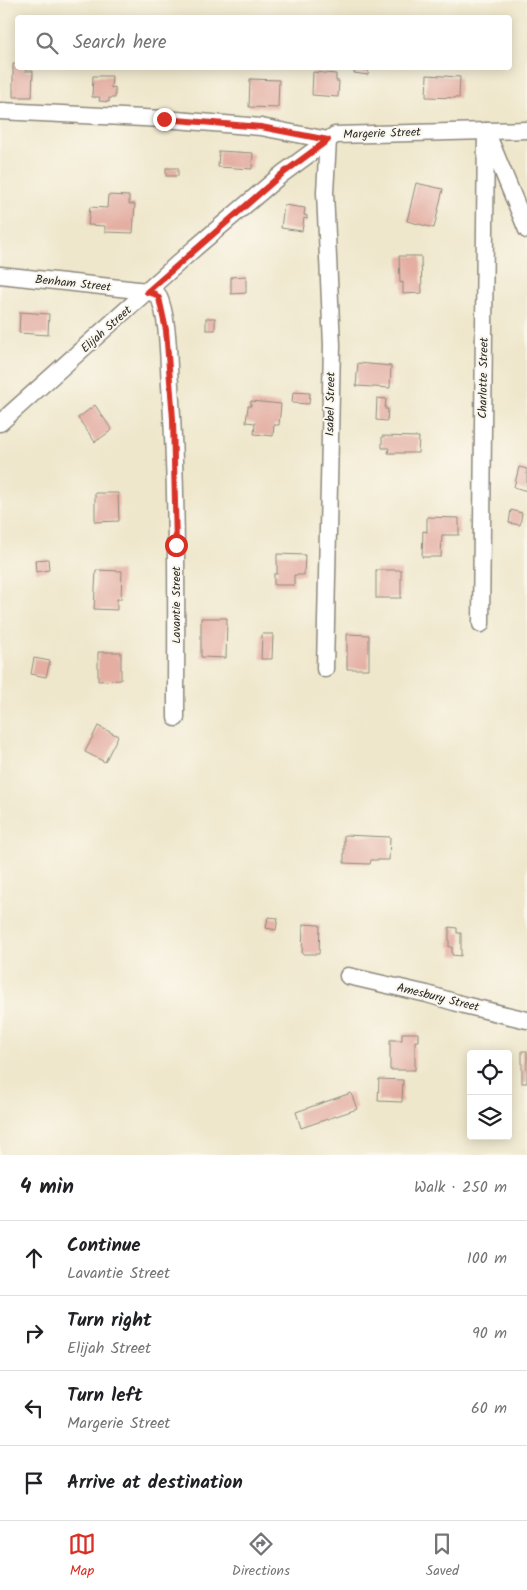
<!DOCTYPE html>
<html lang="en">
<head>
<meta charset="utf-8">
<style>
  body { margin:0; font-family:Kalam,sans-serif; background:#f2f2f2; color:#202124 }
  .controls { position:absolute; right:15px; bottom:15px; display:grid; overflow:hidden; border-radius:5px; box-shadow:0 2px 12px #0003 }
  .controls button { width:45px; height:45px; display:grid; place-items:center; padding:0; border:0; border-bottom:1px solid #e0e0e0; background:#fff; color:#202124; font:25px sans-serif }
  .stop { position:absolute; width:15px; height:15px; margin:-11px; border:4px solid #d93025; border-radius:50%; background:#fff }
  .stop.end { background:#d93025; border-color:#fff; box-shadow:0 1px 5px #0008 }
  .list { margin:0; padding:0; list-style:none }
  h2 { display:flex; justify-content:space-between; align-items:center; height:65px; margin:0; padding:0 20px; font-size:21px }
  h2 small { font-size:16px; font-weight:400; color:#757577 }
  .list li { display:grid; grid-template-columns:32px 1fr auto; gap:15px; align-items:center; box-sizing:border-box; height:75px; padding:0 20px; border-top:1px solid #e0e0e0 }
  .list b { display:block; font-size:19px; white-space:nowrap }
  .list p { margin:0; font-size:16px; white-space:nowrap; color:#757577 }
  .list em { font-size:16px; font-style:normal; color:#757577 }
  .icon { flex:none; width:28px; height:28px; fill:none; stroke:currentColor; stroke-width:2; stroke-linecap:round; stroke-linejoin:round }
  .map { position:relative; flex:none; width:527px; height:1155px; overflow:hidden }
  .search { position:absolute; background:#fff; box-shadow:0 2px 12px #0003; left:15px; right:15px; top:15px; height:55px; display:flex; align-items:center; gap:12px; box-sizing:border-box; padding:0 18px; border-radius:5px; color:#757577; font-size:19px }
  .sheet { height:365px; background:#fff }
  nav { display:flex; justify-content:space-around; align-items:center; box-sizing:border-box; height:70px; border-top:1px solid #e0e0e0; background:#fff; font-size:14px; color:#757577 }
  nav a { display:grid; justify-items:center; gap:2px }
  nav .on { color:#d93025 }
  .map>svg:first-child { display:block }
  .building { fill:#e4aea3 }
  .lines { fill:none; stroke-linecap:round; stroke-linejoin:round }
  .street-casing { stroke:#8d897c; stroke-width:19 }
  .street { stroke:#fff; stroke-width:16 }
  .route { stroke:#d93025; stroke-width:6 }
  .labels { text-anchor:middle; stroke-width:4; stroke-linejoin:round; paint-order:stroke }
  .street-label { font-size:12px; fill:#2b2b2b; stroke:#fbf7ec }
</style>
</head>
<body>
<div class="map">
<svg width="527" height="1155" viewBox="0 0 527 1155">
  <rect width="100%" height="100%" fill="#fbf7ec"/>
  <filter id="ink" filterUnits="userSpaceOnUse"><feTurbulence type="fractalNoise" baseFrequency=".02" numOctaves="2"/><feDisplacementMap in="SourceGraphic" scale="10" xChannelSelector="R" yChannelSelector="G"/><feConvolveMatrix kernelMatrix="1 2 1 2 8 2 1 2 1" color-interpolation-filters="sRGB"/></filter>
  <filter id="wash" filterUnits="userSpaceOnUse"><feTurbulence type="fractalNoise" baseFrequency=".0096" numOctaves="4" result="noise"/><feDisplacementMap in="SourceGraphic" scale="20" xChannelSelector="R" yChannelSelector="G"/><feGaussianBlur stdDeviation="1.12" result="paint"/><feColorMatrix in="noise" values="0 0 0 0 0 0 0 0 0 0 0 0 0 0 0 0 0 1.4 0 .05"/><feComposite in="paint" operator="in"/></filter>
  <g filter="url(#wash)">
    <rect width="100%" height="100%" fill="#efe7cc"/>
    <g id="blocks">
      <!-- building -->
      <g class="building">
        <polygon points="13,64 18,64 18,68 25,68 25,71 33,71 32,97 13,97"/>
        <polygon points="355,68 369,68 368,75 354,73"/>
        <polygon points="313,72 336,74 336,81 339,81 338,97 312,95"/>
        <polygon points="427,75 460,77 459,98 426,97"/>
        <polygon points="93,76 112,76 111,88 115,87 115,98 109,98 109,102 99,101 100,97 92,97"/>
        <polygon points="250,79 279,80 278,108 249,107"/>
        <polygon points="219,151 253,153 252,169 218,167"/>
        <rect x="166" y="168" width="12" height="8"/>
        <polygon points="416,183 443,189 434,228 407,221"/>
        <polygon points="108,195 129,196 129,204 135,204 133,233 105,232 105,226 88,225 90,207 107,208"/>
        <polygon points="284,205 305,208 304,215 307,216 307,219 304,218 302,231 281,228"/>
        <polygon points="399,256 421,256 422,293 403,294 403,282 400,283"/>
        <polygon points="246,276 246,293 231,294 231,277"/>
        <polygon points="20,312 49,314 48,335 19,333"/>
        <rect x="206" y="318" width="9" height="12"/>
        <polygon points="358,363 391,366 390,388 356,386"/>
        <polygon points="293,392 310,393 309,404 292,403"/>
        <polygon points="377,398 386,399 385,409 388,409 387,421 376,420"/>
        <polygon points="251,401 281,404 279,425 274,425 273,436 254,434 255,423 246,422 248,406 251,406"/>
        <polygon points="95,405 112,430 95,442 78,418"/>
        <polygon points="382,436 419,437 418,453 388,453 389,448 382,448"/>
        <polygon points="519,467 527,469 527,491 514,487"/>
        <polygon points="95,493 118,493 119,521 95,522"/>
        <polygon points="511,510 522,513 520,525 509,523"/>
        <polygon points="427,517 459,518 459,535 442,535 441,557 422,557 423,531 427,532"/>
        <polygon points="277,554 305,555 304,575 294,575 294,585 274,585 274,574 277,574"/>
        <polygon points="48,559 49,570 36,572 35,560"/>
        <polygon points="96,570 122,571 121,599 117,599 117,610 94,609"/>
        <rect x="376" y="570" width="25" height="28"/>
        <polygon points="201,618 227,618 226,658 201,657"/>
        <polygon points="262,634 273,634 272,659 261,659"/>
        <polygon points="347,634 369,635 369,669 347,669"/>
        <polygon points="98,652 121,652 121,680 98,681"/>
        <polygon points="34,658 50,661 46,677 31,674"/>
        <polygon points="98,726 118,736 105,762 85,752"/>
        <polygon points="344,835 390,837 389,860 371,860 370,864 344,863"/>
        <polygon points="268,917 278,918 276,930 266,928"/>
        <polygon points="303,924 320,925 319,954 302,954"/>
        <polygon points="449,927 457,928 457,933 461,933 461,956 452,955 452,947 449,947"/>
        <polygon points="402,1033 418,1033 418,1041 415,1041 415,1070 390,1070 390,1040 402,1040"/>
        <rect x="522" y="1051" width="5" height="32"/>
        <polygon points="379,1079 403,1080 402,1102 378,1101"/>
        <polygon points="351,1093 357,1109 301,1128 296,1112"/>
      </g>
    </g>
  </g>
  <g filter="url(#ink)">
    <use href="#blocks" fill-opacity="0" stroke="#8d897c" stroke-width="1"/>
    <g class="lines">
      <!-- street casing -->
      <g class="street-casing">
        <g id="street">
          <polyline points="0,111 164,119 261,127 328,140"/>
          <polyline points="489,138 527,230"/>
          <path d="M0,275L147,291L158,295C169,318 168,359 170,385C178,496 176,607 176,718"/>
          <polyline points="0,423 195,248 282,174 335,135 527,130"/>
          <polyline points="481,624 486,131"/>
          <polyline points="325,669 332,345 325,192 328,140"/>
          <polyline points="348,976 427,994 464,1005 527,1020"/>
        </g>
      </g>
      <!-- street -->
      <use href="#street" class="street"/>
    </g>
  </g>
  <g class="lines" filter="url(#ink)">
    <!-- route -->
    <polyline class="route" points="164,119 261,127 328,140 282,174 147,292 155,294 159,298 166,330 173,419 176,545"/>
  </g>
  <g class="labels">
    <!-- street labels -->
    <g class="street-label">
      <text transform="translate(382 133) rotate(-2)" y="4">Margerie Street</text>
      <text transform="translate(73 283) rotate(6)" y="4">Benham Street</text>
      <text transform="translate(106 329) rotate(-42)" y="4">Elijah Street</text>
      <text transform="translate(483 378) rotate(-89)" y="4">Charlotte Street</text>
      <text transform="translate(330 404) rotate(-89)" y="4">Isabel Street</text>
      <text transform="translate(176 605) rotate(-90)" y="4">Lavantie Street</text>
      <text transform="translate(438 997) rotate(14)" y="4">Amesbury Street</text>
    </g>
  </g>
</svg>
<div class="controls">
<button><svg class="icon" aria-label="locate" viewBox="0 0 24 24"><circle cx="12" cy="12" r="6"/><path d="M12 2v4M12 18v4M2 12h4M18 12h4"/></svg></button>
<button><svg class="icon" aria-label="layers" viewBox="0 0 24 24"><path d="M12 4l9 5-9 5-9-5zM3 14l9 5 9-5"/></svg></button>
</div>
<div class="stop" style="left:176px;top:545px"></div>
<div class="stop end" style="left:164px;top:119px"></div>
<div class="search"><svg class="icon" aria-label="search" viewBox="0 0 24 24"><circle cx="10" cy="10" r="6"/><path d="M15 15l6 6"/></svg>Search here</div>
</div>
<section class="sheet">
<h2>4 min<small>Walk · 250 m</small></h2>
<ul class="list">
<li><svg class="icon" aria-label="ahead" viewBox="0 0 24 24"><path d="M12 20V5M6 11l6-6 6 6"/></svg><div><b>Continue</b><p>Lavantie Street</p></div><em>100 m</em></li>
<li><svg class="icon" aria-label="right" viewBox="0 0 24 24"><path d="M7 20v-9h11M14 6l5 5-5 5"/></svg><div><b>Turn right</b><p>Elijah Street</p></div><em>90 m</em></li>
<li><svg class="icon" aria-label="left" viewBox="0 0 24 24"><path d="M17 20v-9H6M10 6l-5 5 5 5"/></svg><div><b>Turn left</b><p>Margerie Street</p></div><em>60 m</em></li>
<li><svg class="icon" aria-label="arrive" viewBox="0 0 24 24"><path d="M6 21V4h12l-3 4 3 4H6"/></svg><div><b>Arrive at destination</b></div></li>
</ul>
</section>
<nav>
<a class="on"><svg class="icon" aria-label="map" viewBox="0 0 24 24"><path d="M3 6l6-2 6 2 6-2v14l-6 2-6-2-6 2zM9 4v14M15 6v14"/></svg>Map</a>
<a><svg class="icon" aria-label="directions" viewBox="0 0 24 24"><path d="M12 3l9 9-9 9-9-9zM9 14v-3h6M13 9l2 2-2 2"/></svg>Directions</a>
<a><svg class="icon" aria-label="saved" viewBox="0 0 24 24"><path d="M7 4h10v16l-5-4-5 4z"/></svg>Saved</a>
</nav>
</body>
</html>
